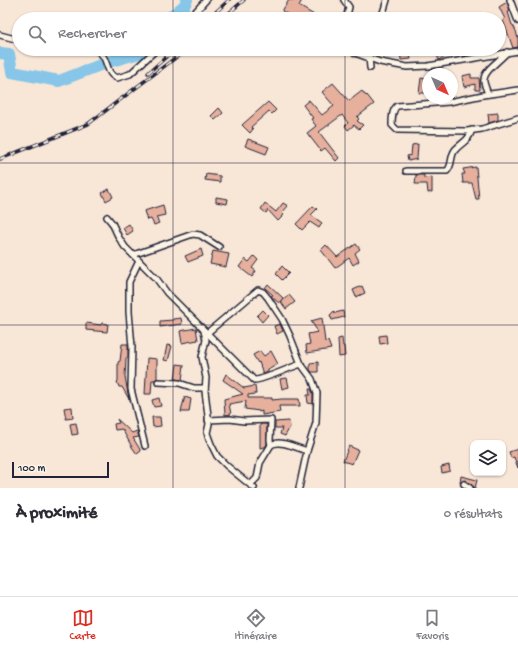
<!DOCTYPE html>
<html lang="fr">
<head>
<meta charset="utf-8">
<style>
  body { margin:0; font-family:"Gochi Hand",sans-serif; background:#f7f7f7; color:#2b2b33 }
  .controls { position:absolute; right:12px; bottom:12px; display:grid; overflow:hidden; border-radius:8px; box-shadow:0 1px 3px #0004 }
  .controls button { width:36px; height:36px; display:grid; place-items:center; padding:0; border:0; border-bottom:1px solid #e1e1e2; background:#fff; color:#2b2b33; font:20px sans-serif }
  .compass { position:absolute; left:422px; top:68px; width:36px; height:36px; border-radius:50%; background:#fff; box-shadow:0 1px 3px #0004; rotate:136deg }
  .scale { position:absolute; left:12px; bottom:10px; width:97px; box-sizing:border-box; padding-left:4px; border:2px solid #22223b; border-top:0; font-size:11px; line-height:14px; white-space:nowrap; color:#22223b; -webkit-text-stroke:3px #fcf5e5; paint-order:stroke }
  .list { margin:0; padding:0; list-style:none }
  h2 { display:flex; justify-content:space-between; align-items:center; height:52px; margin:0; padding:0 16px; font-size:17px }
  h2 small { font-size:13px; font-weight:400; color:#7c7c81 }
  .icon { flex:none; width:22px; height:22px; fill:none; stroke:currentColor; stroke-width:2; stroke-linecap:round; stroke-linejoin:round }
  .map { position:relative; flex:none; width:518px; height:488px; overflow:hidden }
  .search { position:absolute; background:#fff; box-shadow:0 1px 3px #0004; left:12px; right:12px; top:12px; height:44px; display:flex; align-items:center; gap:10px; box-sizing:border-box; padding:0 14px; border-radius:22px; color:#7c7c81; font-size:15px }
  .sheet { height:108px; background:#fff }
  nav { display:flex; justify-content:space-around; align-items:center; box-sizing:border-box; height:56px; border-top:1px solid #e1e1e2; background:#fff; font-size:11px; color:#7c7c81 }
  nav a { display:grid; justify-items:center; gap:2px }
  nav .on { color:#d93025 }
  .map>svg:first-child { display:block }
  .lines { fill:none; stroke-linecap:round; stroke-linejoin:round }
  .river { stroke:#87c6e8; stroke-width:12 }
  .building { fill:#e7b09d; stroke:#22223b }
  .street-casing { stroke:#22223b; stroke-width:8 }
  .street { stroke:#fcf5e5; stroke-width:5 }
  .rail-casing { stroke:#22223b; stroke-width:3.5 }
  .rail { stroke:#fcf5e5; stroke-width:2; stroke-dasharray:6; stroke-linecap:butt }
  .grid { fill:none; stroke:#22223b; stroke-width:1; stroke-opacity:0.55 }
</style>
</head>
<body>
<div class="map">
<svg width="518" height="488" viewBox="0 0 518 488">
  <rect width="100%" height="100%" fill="#f8e7d7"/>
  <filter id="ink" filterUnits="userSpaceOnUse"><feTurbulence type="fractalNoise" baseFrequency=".025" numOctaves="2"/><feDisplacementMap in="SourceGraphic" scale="8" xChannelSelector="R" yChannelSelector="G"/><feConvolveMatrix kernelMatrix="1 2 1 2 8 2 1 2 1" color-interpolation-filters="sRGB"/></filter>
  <g filter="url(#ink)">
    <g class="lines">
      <!-- river -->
      <g class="river">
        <polyline points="168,19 184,6 187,0"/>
        <polyline points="0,53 9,54 12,72 59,81 108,62 143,52 145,49"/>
      </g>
    </g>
    <!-- building -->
    <g class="building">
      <polygon points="289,0 302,0 299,6 314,15 312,19 289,19 285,17 287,14 282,11"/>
      <polygon points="507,2 510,11 508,12 512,25 513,25 516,31 518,39 518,47 513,48 503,20 505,19 499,7"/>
      <polygon points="400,49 409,49 411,59 401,60"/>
      <polygon points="434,49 442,49 446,56 439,60"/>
      <polygon points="462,49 472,49 473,54 463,56"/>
      <polygon points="471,74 471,78 479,78 480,90 475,90 475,84 464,87 462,76"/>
      <polygon points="421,78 426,79 425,93 419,93"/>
      <polygon points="333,83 349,101 362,91 366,96 367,95 374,104 357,117 359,119 357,121 363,125 359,129 354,125 348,130 345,126 348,123 342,115 319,132 339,158 336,161 325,148 321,151 307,133 316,126 311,119 313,118 303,105 309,100 322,115 334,106 322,92"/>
      <polygon points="268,102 276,110 272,114 269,111 251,127 253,129 250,133 242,125"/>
      <polygon points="219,108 223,113 215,120 211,116"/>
      <polygon points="498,113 498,120 489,123 488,114"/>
      <polygon points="248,139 269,147 266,154 245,146"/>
      <polygon points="418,144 417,159 408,161 407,156 411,155 412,145"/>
      <polygon points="476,167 479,199 476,199 472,183 463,183 462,174 465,174 463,169"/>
      <polygon points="206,174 220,176 220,182 205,180"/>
      <polygon points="416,175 424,175 424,178 432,177 432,192 428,193 427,184 415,184"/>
      <polygon points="109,189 113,197 106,201 102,193"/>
      <polygon points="216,197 228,199 227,204 216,202"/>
      <polygon points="265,203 276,212 283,203 288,206 282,213 284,215 278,221 268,210 266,213 261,209"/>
      <polygon points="163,205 165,215 156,217 159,223 154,225 151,219 147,220 144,211"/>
      <polygon points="313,206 317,209 311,215 322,223 319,228 310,222 302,230 296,224"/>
      <polygon points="129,224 133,231 127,235 123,228"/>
      <polygon points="356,244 360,249 355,253 359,261 353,265 349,258 335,268 321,250 326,245 337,257"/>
      <polygon points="201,249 203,256 188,262 185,256"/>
      <polygon points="213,251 229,254 226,267 210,264"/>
      <polygon points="254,256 258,260 252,268 256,271 252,277 239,267 245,259 249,262"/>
      <polygon points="282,266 289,273 282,280 276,274"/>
      <polygon points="268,284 283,298 279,303 271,296 273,295 265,288"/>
      <polygon points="362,286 365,293 356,297 353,290"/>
      <polygon points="289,295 295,302 286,309 281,302"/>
      <polygon points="263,310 268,315 262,322 257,316"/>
      <polygon points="334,311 335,313 343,311 344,317 332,320 330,315"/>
      <polygon points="181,318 182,324 160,327 160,321 173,320 173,319"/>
      <polygon points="322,318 325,342 328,341 331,349 307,353 306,345 310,344 308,334 318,332 311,321"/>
      <polygon points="86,323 101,325 102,323 108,324 107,332 86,330"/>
      <polygon points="280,324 283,331 277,334 274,326"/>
      <polygon points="196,328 198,340 182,343 180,331"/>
      <polygon points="386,335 387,343 380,344 379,336"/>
      <polygon points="342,338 343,346 344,346 345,356 339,357 338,339"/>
      <polygon points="122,344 128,344 128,358 126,358 125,377 129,399 122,387 119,387 117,382 118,381 118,362 120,361"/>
      <polygon points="167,345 172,346 168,361 164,360"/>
      <polygon points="260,351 264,356 271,351 278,364 268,370 268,372 263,374 259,362 258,363 253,355"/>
      <polygon points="147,358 157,359 157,378 155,380 152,380 151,394 145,394"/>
      <polygon points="318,362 318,372 312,372 310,370 310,363"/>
      <polygon points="177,364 184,365 182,380 175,379"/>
      <polygon points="226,374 244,388 255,386 256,394 248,395 248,398 272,398 272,400 282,399 299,399 300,406 279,406 280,412 262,415 262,411 259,412 259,411 245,409 246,401 229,404 231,414 225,415 224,399 243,394 223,380"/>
      <polygon points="287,378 289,387 282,389 280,379"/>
      <polygon points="309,389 311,389 313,394 313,404 308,403 307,395 310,395"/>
      <polygon points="185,397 191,399 189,412 181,412 182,407"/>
      <polygon points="159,398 161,406 154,407 152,400"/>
      <polygon points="72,407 73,418 66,419 64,408"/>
      <polygon points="152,417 160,417 161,426 153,427"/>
      <polygon points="117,419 132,433 137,431 139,437 133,438 141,451 137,454 132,447 122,429 115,430 114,424 119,423"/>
      <polygon points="289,421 290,427 285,436 280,434 282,428 275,428 275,422"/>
      <polygon points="76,423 78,434 72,435 70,424"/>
      <polygon points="261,424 267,424 267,444 265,447 260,448 260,425"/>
      <polygon points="349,446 358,450 352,464 343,461"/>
      <polygon points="518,449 518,468 514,457 511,458 509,452"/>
      <polygon points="449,465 450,471 442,473 441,467"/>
      <polygon points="461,476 477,480 475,488 472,485 465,480 460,483"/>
    </g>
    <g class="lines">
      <!-- street casing -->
      <g class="street-casing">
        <g id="street">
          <polyline points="344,0 349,7 346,19"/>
          <polyline points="510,0 518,21"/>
          <polyline points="189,19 206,0"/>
          <polyline points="381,19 387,0"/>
          <polyline points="0,35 19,40"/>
          <path d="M94,49C111,56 103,73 117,78L130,74L157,49"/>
          <polyline points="350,49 355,53 380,62 407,67 428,66 518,51"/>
          <polyline points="370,68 369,57 371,49"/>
          <path d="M518,90L483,95L449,102L397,106C392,110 392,119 392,125L397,130L467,131L482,129L518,118"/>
          <path d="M488,94C487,90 483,83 484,79C485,69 501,60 507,52"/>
          <path d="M406,171H447C453,165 450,156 455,150C462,142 468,142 472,130"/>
          <path d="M107,217L112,223L119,238L125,247L156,278L167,293L254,380C261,381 291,367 301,364"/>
          <polyline points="133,255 193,234 200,235 219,247"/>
          <polyline points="139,261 129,282 129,312 132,347 131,389 145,446"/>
          <polyline points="204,331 206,340 202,357 206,378 205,391 209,424 207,433 211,444 217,456 227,466 254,488"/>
          <polyline points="207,333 258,290 263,292 268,298 282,319 290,336 301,364 312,379 317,393 316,423 307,451 299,488"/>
          <polyline points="158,382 179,383 194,388 205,388"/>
          <polyline points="208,420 230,419 244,421 271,420 270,440 271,445 260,463 257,478 251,484"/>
          <path d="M271,445C280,439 297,448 307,451"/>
          <polyline points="464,484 470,488"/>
        </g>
      </g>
      <!-- street -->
      <use href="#street" class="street"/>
      <!-- rail casing -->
      <g class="rail-casing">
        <g id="rail">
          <polyline points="208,19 229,0"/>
          <polyline points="222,19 244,0"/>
          <polyline points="148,73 175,49"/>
          <polyline points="0,159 88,124 187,49"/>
        </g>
      </g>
      <!-- rail -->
      <use href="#rail" class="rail"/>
    </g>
  </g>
  <!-- grid -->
  <path class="grid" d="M173,0V19M345,0V19M173,49V488M345,49V488M0,163H518M0,325H518"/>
</svg>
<div class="controls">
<button><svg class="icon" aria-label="layers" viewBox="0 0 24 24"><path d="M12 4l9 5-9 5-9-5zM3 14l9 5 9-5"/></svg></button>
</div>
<svg class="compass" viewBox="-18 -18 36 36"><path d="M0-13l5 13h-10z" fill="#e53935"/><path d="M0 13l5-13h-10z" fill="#7c7c81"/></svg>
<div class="scale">100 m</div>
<div class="search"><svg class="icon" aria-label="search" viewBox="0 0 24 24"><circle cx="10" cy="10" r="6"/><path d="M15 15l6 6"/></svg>Rechercher</div>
</div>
<section class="sheet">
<h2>À proximité<small>0 résultats</small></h2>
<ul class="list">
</ul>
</section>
<nav>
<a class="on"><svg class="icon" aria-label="map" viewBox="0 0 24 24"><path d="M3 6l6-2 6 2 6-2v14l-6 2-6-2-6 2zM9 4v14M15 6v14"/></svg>Carte</a>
<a><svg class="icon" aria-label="directions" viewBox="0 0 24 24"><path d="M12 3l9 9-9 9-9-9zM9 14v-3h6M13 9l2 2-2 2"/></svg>Itinéraire</a>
<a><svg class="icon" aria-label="saved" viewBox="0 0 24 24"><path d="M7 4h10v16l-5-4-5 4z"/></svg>Favoris</a>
</nav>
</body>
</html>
